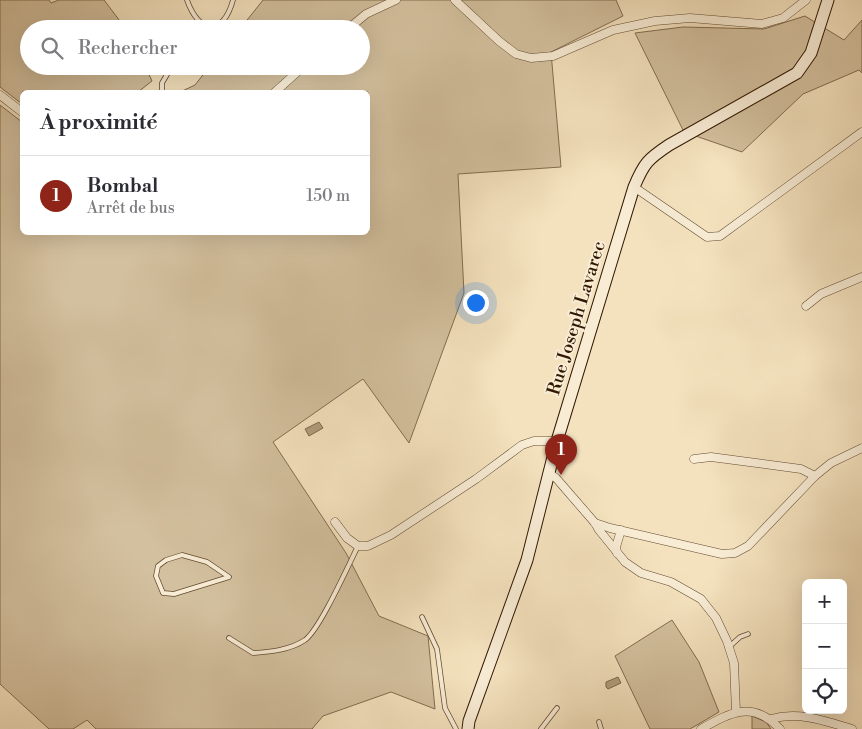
<!DOCTYPE html>
<html lang="fr">
<head>
<meta charset="utf-8">
<style>
  body { margin:0; font-family:"Libre Bodoni",serif; background:#f2f2f3; color:#2b2b33 }
  .controls { position:absolute; right:15px; bottom:15px; display:grid; overflow:hidden; border-radius:8px; box-shadow:0 5px 20px #0002 }
  .controls button { width:45px; height:45px; display:grid; place-items:center; padding:0; border:0; border-bottom:1px solid #e1e1e2; background:#fff; color:#2b2b33; font:25px sans-serif }
  .you { position:absolute; left:475px; top:302px; width:18px; height:18px; margin:-12px; border:4px solid #fff; border-radius:50%; background:#1a73e8; box-shadow:0 0 0 8px #1a73e833 }
  .badge { display:grid; place-items:center; width:32px; height:32px; border-radius:50%; background:#8f2418; color:#fff; font-size:16px; font-weight:700 }
  .pin { position:absolute; translate:-50% -41px; filter:drop-shadow(0 1px 2px #0008) }
  .pin::after { content:''; position:absolute; top:26px; width:18px; height:15px; background:inherit; clip-path:polygon(0 0,100% 0,50% 100%) }
  .list { margin:0; padding:0; list-style:none }
  h2 { display:flex; justify-content:space-between; align-items:center; height:65px; margin:0; padding:0 20px; font-size:21px }
  h2 small { font-size:16px; font-weight:400; color:#7c7c81 }
  .list li { display:grid; grid-template-columns:32px 1fr auto; gap:15px; align-items:center; box-sizing:border-box; height:80px; padding:0 20px; border-top:1px solid #e1e1e2 }
  .list b { display:block; font-size:19px; white-space:nowrap }
  .list p { margin:0; font-size:16px; white-space:nowrap; color:#7c7c81 }
  .list em { font-size:16px; font-style:normal; color:#7c7c81 }
  .icon { flex:none; width:28px; height:28px; fill:none; stroke:currentColor; stroke-width:2; stroke-linecap:round; stroke-linejoin:round }
  .map { position:relative; flex:none; width:862px; height:729px; overflow:hidden }
  .search { position:absolute; background:#fff; box-shadow:0 5px 20px #0002; left:20px; top:20px; width:350px; height:55px; display:flex; align-items:center; gap:12px; box-sizing:border-box; padding:0 18px; border-radius:28px; color:#7c7c81; font-size:19px }
  .panel { position:absolute; background:#fff; box-shadow:0 5px 20px #0002; left:20px; top:90px; width:350px; height:145px; border-radius:8px }
  .map>svg:first-child { display:block }
  .green { fill:#d3c09e; stroke:#826c4f }
  .water { fill:#b29d7d; stroke:#7f684b }
  .lines { fill:none; stroke-linecap:round; stroke-linejoin:round }
  .lane-casing { stroke:#624a30; stroke-width:5.5 }
  .street-casing { stroke:#624a30; stroke-width:9 }
  .secondary-casing { stroke:#321800; stroke-width:13 }
  .lane { stroke:#f8ecd5; stroke-width:4 }
  .street { stroke:#f8ecd5; stroke-width:8 }
  .secondary { stroke:#f8ecd5; stroke-width:11 }
  .labels { text-anchor:middle; stroke-width:4; stroke-linejoin:round; paint-order:stroke }
  .street-label { font-size:18px; fill:#321800; stroke:#f8ecd5 }
</style>
</head>
<body>
<div class="map">
<svg width="862" height="729" viewBox="0 0 862 729">
  <rect width="100%" height="100%" fill="#f4e2be"/>
  <filter id="stains"><feTurbulence type="fractalNoise" baseFrequency=".004" numOctaves="4"/><feColorMatrix values="0 0 0 0 .2 0 0 0 0 .09 0 0 0 0 .02 0 0 0 .5 -.17"/></filter>
  <radialGradient id="worn" r=".72"><stop offset=".6" stop-color="#630" stop-opacity="0"/><stop offset="1" stop-color="#630" stop-opacity=".3"/></radialGradient>
  <!-- green -->
  <g class="green">
    <polygon points="0,0 49,0 51,3 59,0 104,0 126,29 29,29 29,66 145,66 152,81 138,92 22,92 22,104 0,87"/>
    <polygon points="263,0 616,0 623,16 551,52 561,167 458,174 464,293 409,443 363,379 273,442 346,553 379,616 428,636 435,709 391,692 323,716 312,729 96,729 87,720 73,729 49,729 0,684 0,105 22,122 22,232 368,232 368,92 180,92 195,85 210,66 361,66 361,29 240,29"/>
    <polygon points="805,16 844,40 862,20 862,73 859,70 803,94 742,152 684,132 635,33 683,27 764,29"/>
    <polygon points="672,620 699,662 719,712 690,729 650,729 615,656"/>
    <polygon points="752,716 766,722 771,729 752,729"/>
  </g>
  <!-- water -->
  <g class="water">
    <polygon points="319,422 323,428 309,436 305,429"/>
    <polygon points="618,677 621,683 608,689 606,687 606,682"/>
  </g>
  <g class="lines">
    <!-- lane casing -->
    <g class="lane-casing">
      <g id="lane">
        <path d="M187,0C199,34 223,37 233,0"/>
        <polyline points="162,92 162,83 172,66"/>
        <polygon points="182,555 207,562 229,577 174,594 163,593 156,576 158,566 166,560"/>
        <polyline points="422,617 437,649 445,708 456,729"/>
        <path d="M229,638L253,653C270,652 290,650 305,640C320,629 348,566 358,546"/>
        <polyline points="729,647 740,637 748,634"/>
        <polyline points="599,722 601,729"/>
        <polyline points="541,729 557,708"/>
      </g>
    </g>
    <!-- street casing -->
    <g class="street-casing">
      <g id="street">
        <polyline points="455,0 499,41 516,54 531,58 553,56 613,30 655,21 690,18 762,24 783,18 806,0"/>
        <polyline points="348,29 366,14 396,0"/>
        <polyline points="275,92 304,66"/>
        <polyline points="0,95 22,112"/>
        <polyline points="634,187 707,237 720,236 862,132"/>
        <polyline points="806,306 821,294 862,277"/>
        <polyline points="694,459 711,457 801,469 815,476"/>
        <polyline points="548,473 556,478 595,523 599,530 625,562 641,573 671,582 701,599 716,618 727,641 734,663 736,712"/>
        <polyline points="335,522 347,538 358,546 368,546 391,535 476,479 522,445 534,441 557,441"/>
        <polyline points="595,523 610,528 722,554 735,553 748,546 815,476 831,463 862,448"/>
        <polyline points="617,553 616,547 621,530"/>
        <path d="M771,719C799,711 825,721 852,729"/>
        <path d="M701,729C731,712 753,700 780,729"/>
      </g>
    </g>
    <!-- secondary casing -->
    <g class="secondary-casing">
      <path id="secondary" d="M468,729L469,721L527,560L557,441L634,187C644,163 648,159 669,145L797,73L811,53L828,0"/>
    </g>
    <!-- lane -->
    <use href="#lane" class="lane"/>
    <!-- street -->
    <use href="#street" class="street"/>
    <!-- secondary -->
    <use href="#secondary" class="secondary"/>
  </g>
  <g class="labels">
    <!-- street labels -->
    <g class="street-label">
      <text transform="translate(576 318) rotate(-73)" y="6">Rue Joseph Lavarec</text>
    </g>
  </g>
  <rect width="100%" height="100%" filter="url(#stains)"/>
  <rect width="100%" height="100%" fill="url(#worn)"/>
</svg>
<div class="controls">
<button>+</button>
<button>−</button>
<button><svg class="icon" aria-label="locate" viewBox="0 0 24 24"><circle cx="12" cy="12" r="6"/><path d="M12 2v4M12 18v4M2 12h4M18 12h4"/></svg></button>
</div>
<div class="you"></div>
<div class="pin badge" style="left:561px;top:475px">1</div>
<div class="search"><svg class="icon" aria-label="search" viewBox="0 0 24 24"><circle cx="10" cy="10" r="6"/><path d="M15 15l6 6"/></svg>Rechercher</div>
<section class="panel">
<h2>À proximité<small></small></h2>
<ul class="list">
<li><span class="badge">1</span><div><b>Bombal</b><p>Arrêt de bus</p></div><em>150 m</em></li>
</ul>
</section>
</div>
</body>
</html>
